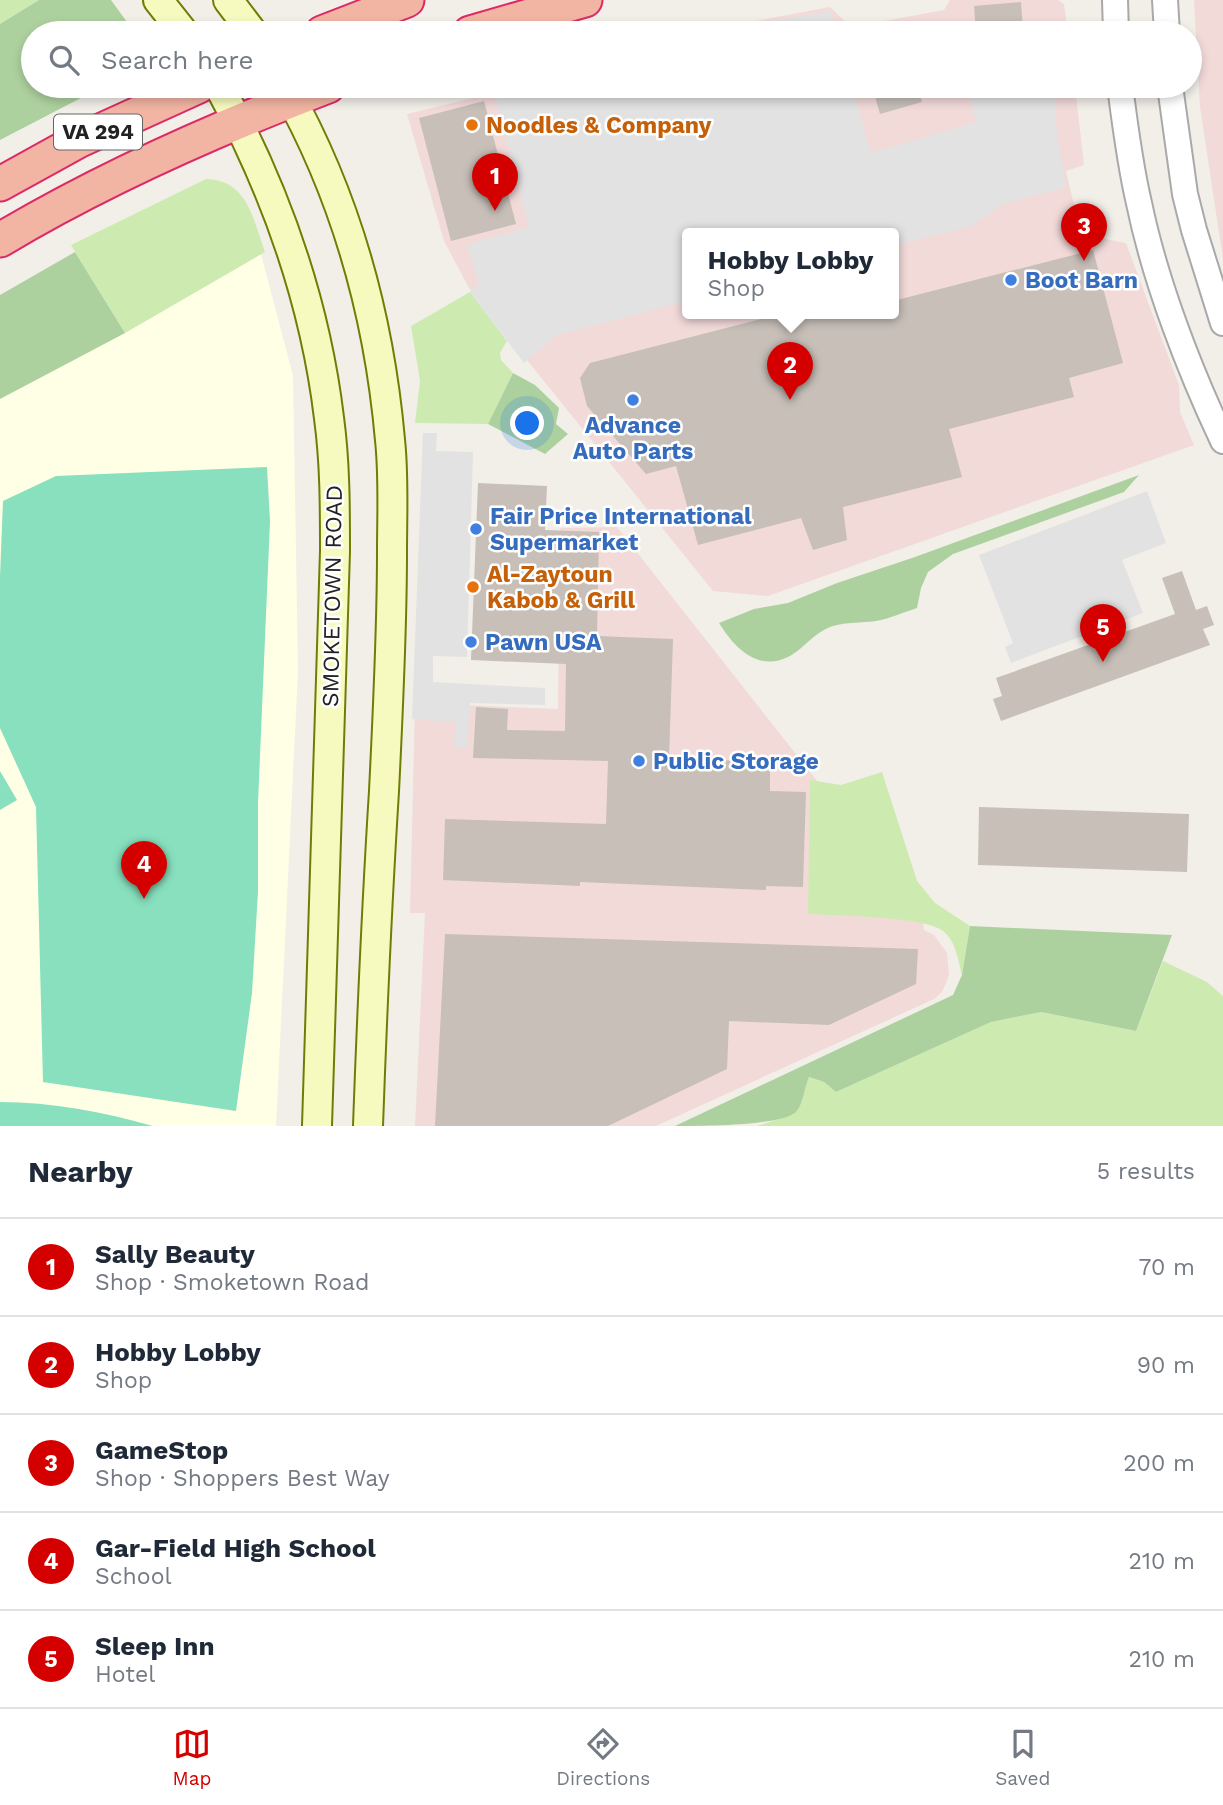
<!DOCTYPE html>
<html lang="en">
<head>
<meta charset="utf-8">
<style>
  body { margin:0; font-family:"Work Sans",sans-serif; background:#f2f2f3; color:#1f2937 }
  .you { position:absolute; left:528px; top:424px; width:24px; height:24px; margin:-18px; border:5px solid #fff; border-radius:50%; background:#1a73e8; box-shadow:0 0 0 10px #1a73e833 }
  .badge { display:grid; place-items:center; width:46px; height:46px; border-radius:50%; background:#d40000; color:#fff; font-size:23px; font-weight:700 }
  .pin { position:absolute; translate:-50% -58px; filter:drop-shadow(0 2px 4px #0008) }
  .pin::after { content:''; position:absolute; top:37px; width:24px; height:21px; background:inherit; clip-path:polygon(0 0,100% 0,50% 100%) }
  .popup { position:absolute; left:682px; top:228px; width:217px; height:91px; box-sizing:border-box; display:grid; place-content:center; border-radius:7px; background:#fff; filter:drop-shadow(0 2px 5px #0005); font-size:23px; white-space:nowrap; color:#747a83 }
  .popup b { font-size:26px; color:#1f2937 }
  .popup::after { content:''; position:absolute; left:50%; top:100%; margin-left:-14px; border:14px solid transparent; border-top-color:#fff }
  .list { margin:0; padding:0; list-style:none }
  h2 { display:flex; justify-content:space-between; align-items:center; height:91px; margin:0; padding:0 28px; font-size:30px }
  h2 small { font-size:23px; font-weight:400; color:#747a83 }
  .list li { display:grid; grid-template-columns:46px 1fr auto; gap:21px; align-items:center; box-sizing:border-box; height:98px; padding:0 28px; border-top:2px solid #e0e1e3 }
  .list b { display:block; font-size:26px; white-space:nowrap }
  .list p { margin:0; font-size:23px; white-space:nowrap; color:#747a83 }
  .list em { font-size:23px; font-style:normal; color:#747a83 }
  .icon { flex:none; width:38px; height:38px; fill:none; stroke:currentColor; stroke-width:2; stroke-linecap:round; stroke-linejoin:round }
  .map { position:relative; flex:none; width:1223px; height:1126px; overflow:hidden }
  .search { position:absolute; background:#fff; box-shadow:0 4px 10px #0003; left:21px; right:21px; top:21px; height:77px; display:flex; align-items:center; gap:18px; box-sizing:border-box; padding:0 24px; border-radius:38px; color:#747a83; font-size:26px }
  .sheet { height:581px; background:#fff }
  nav { display:flex; justify-content:space-around; align-items:center; box-sizing:border-box; height:98px; border-top:2px solid #e0e1e3; background:#fff; font-size:19px; color:#747a83 }
  nav a { display:grid; justify-items:center; gap:4px }
  nav .on { color:#d40000 }
  .map>svg:first-child { display:block }
  .commercial { fill:#f2dad9; fill-rule:evenodd }
  .education { fill:#ffffe5 }
  .grass { fill:#cdebb0 }
  .forest { fill:#add19e }
  .pitch { fill:#88e0be }
  .parking { fill:#e2e2e2 }
  .building { fill:#c7bfb8 }
  .lines { fill:none; stroke-linecap:round; stroke-linejoin:round }
  .tertiary-casing { stroke:#a9a9a9; stroke-width:28 }
  .secondary-casing { stroke:#707d05; stroke-width:32 }
  .trunk-casing { stroke:#dc2a67; stroke-width:37 }
  .tertiary { stroke:#fff; stroke-width:24 }
  .secondary { stroke:#f7fabf; stroke-width:28 }
  .trunk { stroke:#f2b4a3; stroke-width:33 }
  .food-dot { fill:#e8710a; stroke:#fff; stroke-width:2.5 }
  .shop-dot { fill:#3f7fe0; stroke:#fff; stroke-width:2.5 }
  .labels { text-anchor:middle; stroke-width:5; stroke-linejoin:round; paint-order:stroke }
  .shield { fill:#fff; stroke:#646464; stroke-width:2 }
  .shield-label { font-size:21px; font-weight:bold; fill:#222 }
  .food-label { font-size:23px; font-weight:bold; fill:#c56008; stroke:#fff; text-anchor:start }
  .shop-label { font-size:23px; font-weight:bold; fill:#366cbe; stroke:#fff; text-anchor:start }
  .street-label { font-size:23px; fill:#222; stroke:#fff }
</style>
</head>
<body>
<div class="map">
<svg width="1223" height="1126" viewBox="0 0 1223 1126">
  <rect width="100%" height="100%" fill="#f2efe9"/>
  <!-- commercial -->
  <g class="commercial">
    <polygon points="950,0 1058,0 1064,4 1068,33 676,33 703,31 830,7 851,27 944,10"/>
    <polygon points="1194,0 1223,0 1223,259 1200,107"/>
    <path d="M497,86H1075L1084,165L1066,171L1083,242L1100,238L1126,243L1179,385L1180,412L1194,445L768,596L713,591L469,288L444,241L407,114L489,94ZM687,234H893V314H687Z"/>
    <polygon points="617,527 922,914 924,930 934,935 947,953 949,975 946,983 942,992 934,999 656,1126 415,1126 425,913 410,913 415,703 558,709 560,528"/>
  </g>
  <!-- education -->
  <polygon class="education" points="261,254 293,376 298,671 276,1126 0,1126 0,399 125,333"/>
  <!-- grass -->
  <g class="grass">
    <polygon points="0,0 39,0 0,24"/>
    <path d="M206,179C248,180 253,219 265,252L125,333L71,245Z"/>
    <polygon points="470,292 507,341 500,353 501,360 513,373 488,424 415,423 420,381 411,326"/>
    <path d="M882,772L917,881L935,903L970,926L962,975C958,960 956,941 943,931C925,916 834,916 808,914L810,780L841,785Z"/>
    <polygon points="1163,961 1207,982 1223,996 1223,1126 757,1126 794,1114 802,1102 808,1077 824,1082 836,1092 991,1022 1041,1012 1136,1031"/>
  </g>
  <!-- forest -->
  <g class="forest">
    <polygon points="39,0 111,0 135,33 33,33 33,86 104,86 0,140 0,24"/>
    <polygon points="75,252 125,333 0,399 0,295"/>
    <polygon points="513,373 535,385 559,408 556,424 568,434 545,454 488,424"/>
    <path d="M1139,475L1124,492L953,554L928,572L921,588L917,608C904,612 889,619 876,621C861,623 847,622 833,626C814,632 804,649 788,657C757,672 734,647 719,623L754,609L788,603L837,583L915,557Z"/>
    <path d="M970,926L1172,935L1136,1031L1041,1012L991,1022L836,1092L824,1082L809,1077C804,1088 804,1104 795,1113C776,1126 702,1126 675,1126L953,995L962,975Z"/>
  </g>
  <!-- pitch -->
  <g class="pitch">
    <polygon points="267,467 270,521 258,803 258,891 252,993 236,1111 43,1082 36,807 0,728 0,577 3,501 56,476"/>
    <polygon points="0,771 17,800 0,810"/>
    <path d="M0,1102C52,1102 103,1112 153,1126H0Z"/>
  </g>
  <!-- parking -->
  <g class="parking">
    <polygon points="831,11 837,33 712,33 764,22"/>
    <polygon points="505,86 852,86 871,153 976,122 967,86 1054,86 1057,137 1066,187 1003,204 972,226 893,246 893,234 687,234 687,301 557,335 524,363 470,292 479,284 467,245 529,227 495,99"/>
    <polygon points="423,433 437,433 436,451 473,452 467,657 433,656 433,682 545,688 545,705 470,703 467,748 454,748 455,722 412,719"/>
    <polygon points="1147,491 1166,543 1122,560 1143,613 1011,663 1005,647 1013,643 979,555"/>
  </g>
  <!-- building -->
  <g class="building">
    <polygon points="1021,2 1023,31 976,33 974,6"/>
    <polygon points="872,86 917,86 922,102 880,114"/>
    <polygon points="484,101 516,224 451,241 419,118"/>
    <polygon points="1093,250 1123,363 1069,378 1074,397 949,429 962,477 843,507 847,540 813,550 801,518 698,545 676,466 646,474 587,406 580,378 590,363 780,314 893,314 893,301"/>
    <polygon points="478,483 547,486 545,530 599,532 597,636 673,639 669,758 770,762 770,791 806,792 803,887 766,886 766,890 580,882 580,886 443,880 445,819 606,824 608,761 473,758 476,707 508,709 507,730 565,731 566,664 471,660"/>
    <polygon points="1182,571 1196,610 1207,606 1214,625 1203,629 1210,645 1001,721 993,699 1002,696 996,678 1175,614 1162,578"/>
    <polygon points="979,807 1189,814 1187,872 978,865"/>
    <polygon points="445,934 918,949 916,984 829,1025 729,1021 727,1069 608,1126 435,1126"/>
  </g>
  <g class="lines">
    <!-- tertiary casing -->
    <g class="tertiary-casing">
      <g id="tertiary">
        <polyline points="1115,0 1116,33"/>
        <polyline points="1165,0 1167,33"/>
        <path d="M1120,86C1125,125 1130,165 1139,203C1155,281 1189,369 1223,441"/>
        <polyline points="1170,86 1185,194 1194,230 1223,323"/>
      </g>
    </g>
    <!-- secondary casing -->
    <g class="secondary-casing">
      <g id="secondary">
        <polyline points="158,0 184,33"/>
        <polyline points="228,0 253,33"/>
        <path d="M219,86C275,189 315,301 329,418C335,462 335,507 335,551L317,1126"/>
        <path d="M284,86C345,194 379,316 390,440C394,477 392,514 392,552C392,632 388,711 384,791C377,903 372,1014 368,1126"/>
      </g>
    </g>
    <!-- trunk casing -->
    <g class="trunk-casing">
      <g id="trunk">
        <polyline points="322,33 407,0"/>
        <polyline points="470,33 585,0"/>
        <polyline points="0,184 78,141 199,86"/>
        <path d="M0,240C104,178 215,129 328,86"/>
      </g>
    </g>
    <!-- tertiary -->
    <use href="#tertiary" class="tertiary"/>
    <!-- secondary -->
    <use href="#secondary" class="secondary"/>
    <!-- trunk -->
    <use href="#trunk" class="trunk"/>
  </g>
  <!-- markers -->
  <g class="food-dot">
    <circle cx="472" cy="125" r="7"/>
    <circle cx="473" cy="587" r="7"/>
  </g>
  <g class="shop-dot">
    <circle cx="1011" cy="280" r="7"/>
    <circle cx="633" cy="400" r="7"/>
    <circle cx="476" cy="529" r="7"/>
    <circle cx="471" cy="642" r="7"/>
    <circle cx="639" cy="761" r="7"/>
  </g>
  <g class="labels">
    <!-- shield labels -->
    <rect class="shield" x="54" y="114.5" width="88" height="35" rx="5"/>
    <g class="shield-label">
      <text x="98" y="139">VA 294</text>
    </g>
    <!-- food labels -->
    <g class="food-label">
      <text x="486" y="133">Noodles &amp; Company</text>
      <text x="487" y="582">Al-Zaytoun<tspan x="487" dy="26">Kabob &amp; Grill</tspan></text>
    </g>
    <!-- shop labels -->
    <g class="shop-label">
      <text x="1025" y="288">Boot Barn</text>
      <text x="633" y="433" text-anchor="middle">Advance<tspan x="633" dy="26">Auto Parts</tspan></text>
      <text x="490" y="524">Fair Price International<tspan x="490" dy="26">Supermarket</tspan></text>
      <text x="485" y="650">Pawn USA</text>
      <text x="653" y="769">Public Storage</text>
    </g>
    <!-- street labels -->
    <g class="street-label">
      <text transform="translate(332 596) rotate(-89)" y="8">SMOKETOWN ROAD</text>
    </g>
  </g>
</svg>
<div class="you"></div>
<div class="pin badge" style="left:495px;top:211px">1</div>
<div class="pin badge" style="left:790px;top:400px">2</div>
<div class="popup"><b>Hobby Lobby</b>Shop</div>
<div class="pin badge" style="left:1084px;top:261px">3</div>
<div class="pin badge" style="left:144px;top:899px">4</div>
<div class="pin badge" style="left:1103px;top:662px">5</div>
<div class="search"><svg class="icon" aria-label="search" viewBox="0 0 24 24"><circle cx="10" cy="10" r="6"/><path d="M15 15l6 6"/></svg>Search here</div>
</div>
<section class="sheet">
<h2>Nearby<small>5 results</small></h2>
<ul class="list">
<li><span class="badge">1</span><div><b>Sally Beauty</b><p>Shop · Smoketown Road</p></div><em>70 m</em></li>
<li><span class="badge">2</span><div><b>Hobby Lobby</b><p>Shop</p></div><em>90 m</em></li>
<li><span class="badge">3</span><div><b>GameStop</b><p>Shop · Shoppers Best Way</p></div><em>200 m</em></li>
<li><span class="badge">4</span><div><b>Gar-Field High School</b><p>School</p></div><em>210 m</em></li>
<li><span class="badge">5</span><div><b>Sleep Inn</b><p>Hotel</p></div><em>210 m</em></li>
</ul>
</section>
<nav>
<a class="on"><svg class="icon" aria-label="map" viewBox="0 0 24 24"><path d="M3 6l6-2 6 2 6-2v14l-6 2-6-2-6 2zM9 4v14M15 6v14"/></svg>Map</a>
<a><svg class="icon" aria-label="directions" viewBox="0 0 24 24"><path d="M12 3l9 9-9 9-9-9zM9 14v-3h6M13 9l2 2-2 2"/></svg>Directions</a>
<a><svg class="icon" aria-label="saved" viewBox="0 0 24 24"><path d="M7 4h10v16l-5-4-5 4z"/></svg>Saved</a>
</nav>
</body>
</html>
